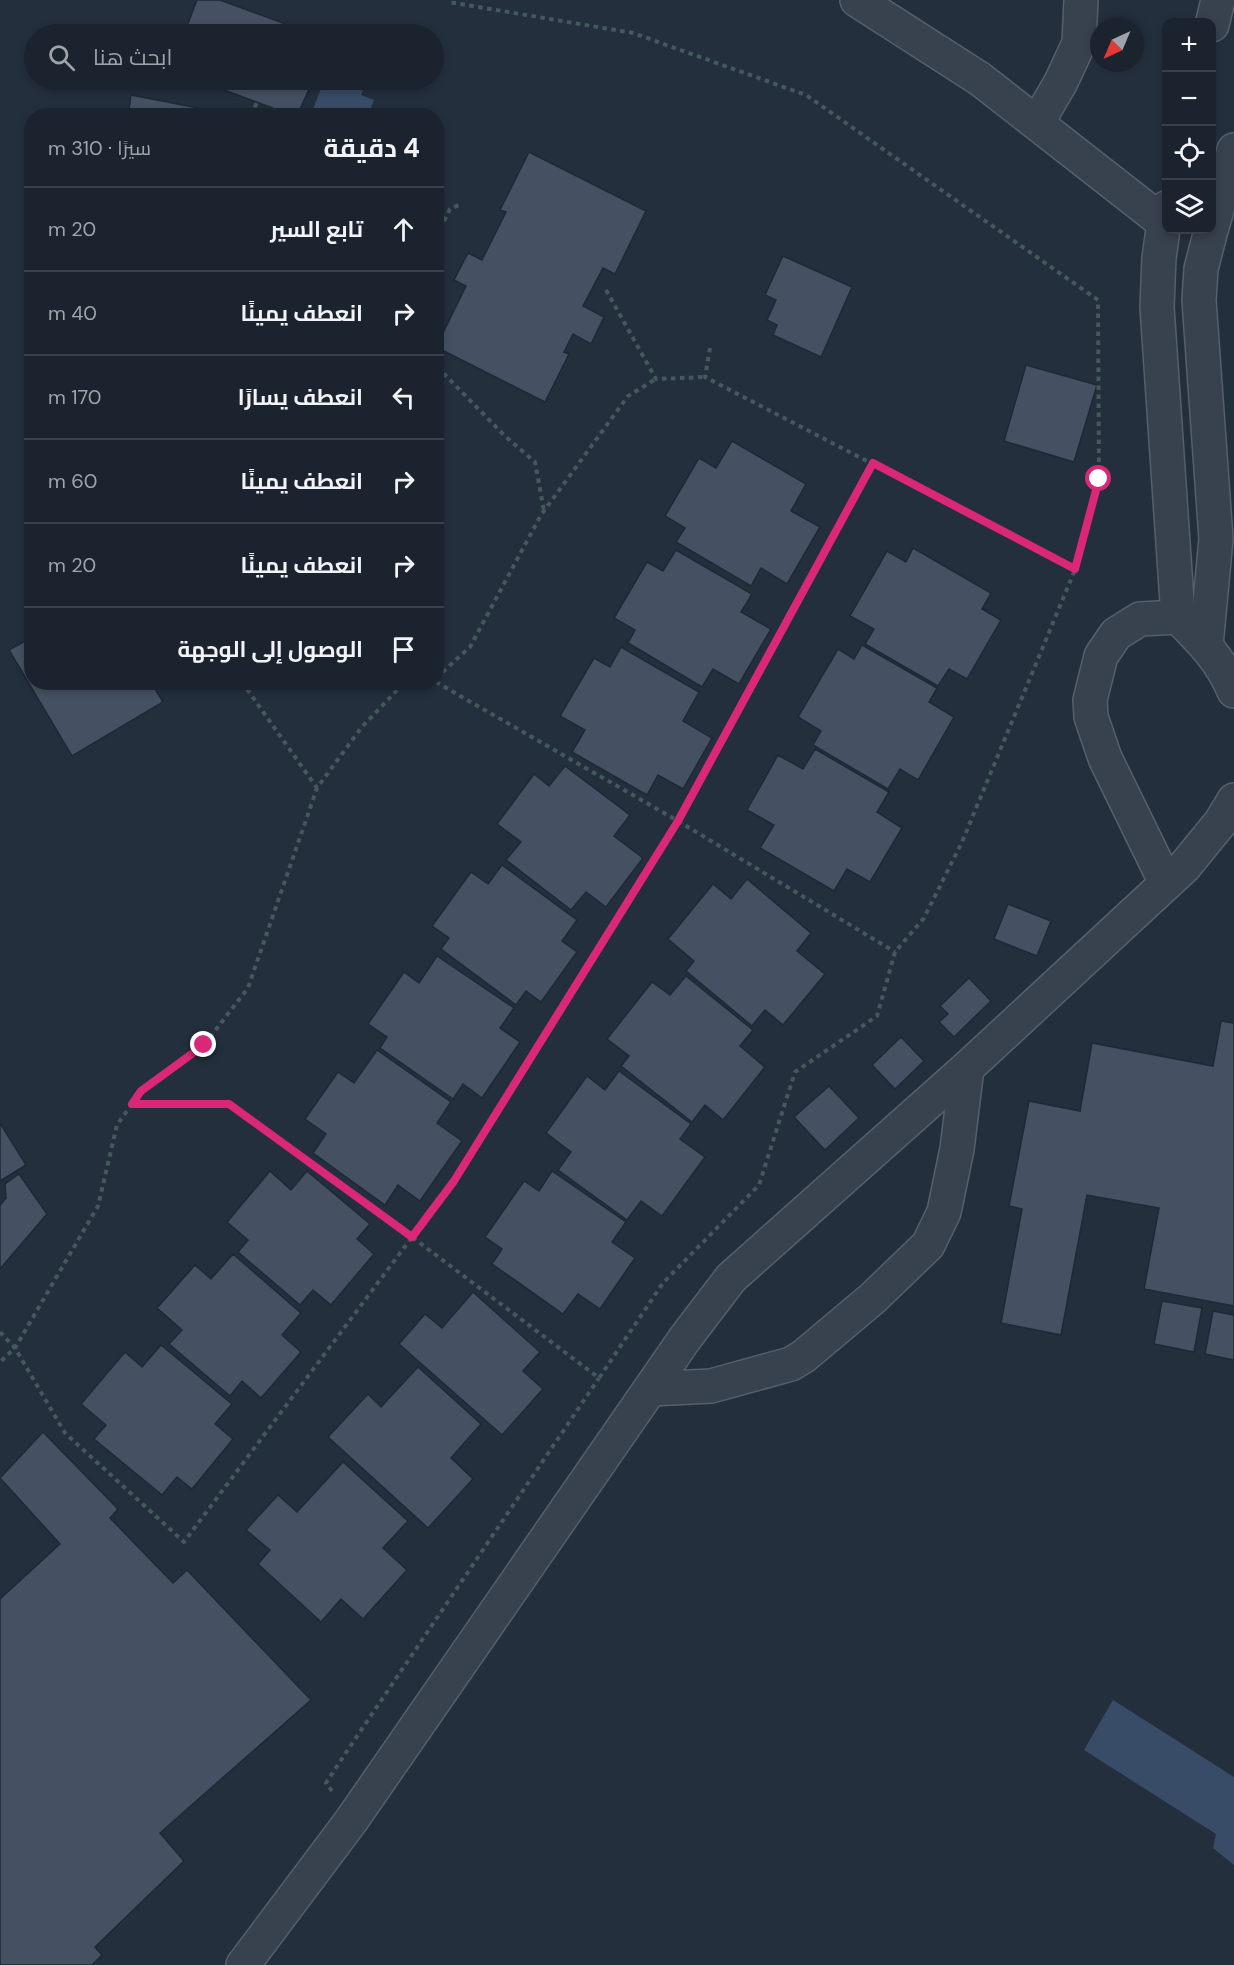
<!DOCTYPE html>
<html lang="ar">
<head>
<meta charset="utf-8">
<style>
  body { margin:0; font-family:"DM Sans",Cairo,sans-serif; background:#282f3a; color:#f1f3f6; direction:rtl }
  .controls { position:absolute; right:18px; top:18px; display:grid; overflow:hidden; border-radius:12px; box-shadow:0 3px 9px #0003 }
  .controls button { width:54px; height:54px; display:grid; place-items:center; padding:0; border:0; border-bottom:2px solid #39404a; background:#1b232e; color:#f1f3f6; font:30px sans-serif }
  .compass { position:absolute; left:1090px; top:18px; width:54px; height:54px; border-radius:50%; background:#1b232e; box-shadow:0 3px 9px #0003; rotate:224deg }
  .stop { position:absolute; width:18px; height:18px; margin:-14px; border:4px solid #db2777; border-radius:50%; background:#fff }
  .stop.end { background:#db2777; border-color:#fff; box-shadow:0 2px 6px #0008 }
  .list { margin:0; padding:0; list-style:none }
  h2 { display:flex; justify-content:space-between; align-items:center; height:78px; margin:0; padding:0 24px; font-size:26px }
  h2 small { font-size:20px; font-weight:400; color:#a0a4aa }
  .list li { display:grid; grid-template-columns:39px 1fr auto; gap:18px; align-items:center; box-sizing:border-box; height:84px; padding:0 24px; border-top:2px solid #39404a }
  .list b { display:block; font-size:22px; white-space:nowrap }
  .list em { font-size:20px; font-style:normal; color:#a0a4aa }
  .icon { flex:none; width:33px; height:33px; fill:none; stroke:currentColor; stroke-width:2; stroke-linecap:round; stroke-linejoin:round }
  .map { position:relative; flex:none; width:1234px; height:1965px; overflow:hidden; direction:ltr }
  .search { position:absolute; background:#1b232e; box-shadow:0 3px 9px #0003; left:24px; top:24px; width:420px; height:66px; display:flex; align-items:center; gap:15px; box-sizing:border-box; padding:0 21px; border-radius:33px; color:#a0a4aa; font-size:22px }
  .panel { position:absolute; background:#1b232e; box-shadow:0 3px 9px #0003; left:24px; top:108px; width:420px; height:582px; border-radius:24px; direction:rtl }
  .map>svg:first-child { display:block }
  .water { fill:#394c67 }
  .building { fill:#455162; stroke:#1f2835; stroke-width:1.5 }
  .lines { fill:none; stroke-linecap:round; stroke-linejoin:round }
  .minor-casing { stroke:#565f6c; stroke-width:36 }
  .path { stroke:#44595c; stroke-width:4; stroke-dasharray:4.5 4.5; stroke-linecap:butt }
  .minor { stroke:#38414e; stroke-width:33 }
  .route { stroke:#db2777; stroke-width:8 }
</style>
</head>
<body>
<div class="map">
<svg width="1234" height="1965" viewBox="0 0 1234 1965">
  <rect width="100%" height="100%" fill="#242f3e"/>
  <!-- water -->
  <g class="water">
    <polygon points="315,80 367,80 361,95 374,100 368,115 311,115 323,83"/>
    <polygon points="1113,1700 1234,1777 1234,1865 1213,1848 1216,1834 1084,1750"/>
  </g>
  <!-- building -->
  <g class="building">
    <polygon points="197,0 220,0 310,33 184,34"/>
    <polygon points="197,80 295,80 310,87 297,116 294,116"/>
    <polygon points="131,95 224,113 223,116 128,116"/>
    <polygon points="529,152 646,211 615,274 603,268 583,306 604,317 591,344 573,334 564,352 569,354 545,402 436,347 466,286 454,280 468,253 482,260 506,212 500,210"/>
    <polygon points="783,256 852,287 821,357 773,335 777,325 767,320 776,300 765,295"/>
    <polygon points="1026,365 1097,385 1074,462 1004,441"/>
    <polygon points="732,441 806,484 791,511 820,527 787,584 761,568 751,586 676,542 685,528 665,516 699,458 716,468"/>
    <polygon points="913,548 991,593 982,609 1001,620 967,679 949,669 938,686 865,644 874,629 850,616 887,551 906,562"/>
    <polygon points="676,550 752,594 741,612 771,629 739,684 713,669 702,687 628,643 635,630 614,618 647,562 663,571"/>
    <polygon points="32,637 32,682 151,682 163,702 72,756 9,650"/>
    <polygon points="862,645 937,688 929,702 954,717 918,780 900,769 888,789 813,745 821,731 798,717 838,649 854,659"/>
    <polygon points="621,647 699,692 683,721 712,738 683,789 658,775 647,795 572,752 585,730 560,716 594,658 610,667"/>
    <polygon points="815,749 889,792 877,812 902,828 870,882 847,869 834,891 760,848 774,825 747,810 778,755 803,769"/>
    <polygon points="565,766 630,815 614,836 643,858 606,907 586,892 571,910 506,860 521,842 497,824 534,774 549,786"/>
    <polygon points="502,865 577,920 562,941 577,952 541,1002 526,991 516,1005 441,949 449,938 432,926 471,872 488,884"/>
    <polygon points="747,879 811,933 797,951 825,974 783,1025 765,1010 752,1026 686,971 694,961 668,939 713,884 731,899"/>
    <polygon points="1008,904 1051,921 1037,956 994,939"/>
    <polygon points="437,956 514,1008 500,1028 520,1042 482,1098 463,1084 453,1099 380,1048 387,1037 368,1024 404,972 419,983"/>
    <polygon points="686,976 753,1030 740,1046 765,1067 723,1120 705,1105 692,1122 621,1066 629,1056 607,1039 652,982 670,995"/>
    <polygon points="969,978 991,1001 954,1037 939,1022 948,1014 940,1006"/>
    <polygon points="1221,1021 1234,1023 1234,1306 1144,1289 1159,1208 1087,1195 1061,1335 1001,1323 1022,1209 1009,1206 1029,1101 1080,1111 1092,1043 1213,1066"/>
    <polygon points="901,1037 924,1061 895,1089 872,1065"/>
    <polygon points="377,1050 451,1102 437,1123 462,1141 420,1201 398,1185 385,1205 313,1153 326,1134 305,1119 338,1072 354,1083"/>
    <polygon points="619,1071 691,1124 680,1139 705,1157 662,1216 641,1201 627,1220 558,1170 571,1152 546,1133 587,1076 605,1090"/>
    <polygon points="829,1086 859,1118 825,1150 794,1117"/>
    <polygon points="0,1123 26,1165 0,1181"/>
    <polygon points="270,1171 291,1190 307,1171 370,1224 357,1239 374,1254 331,1305 313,1290 300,1305 238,1252 248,1240 227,1222"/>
    <polygon points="552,1171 626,1222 612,1242 635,1258 600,1309 578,1294 563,1314 492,1264 502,1249 485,1237 524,1181 539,1191"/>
    <polygon points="19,1174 47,1214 0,1269 0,1205 6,1198 5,1184"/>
    <polygon points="233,1254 301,1313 282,1335 301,1352 261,1398 242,1381 230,1396 169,1344 182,1330 157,1308 195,1265 211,1279"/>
    <polygon points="473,1292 540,1352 523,1371 543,1389 502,1435 399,1344 425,1314 442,1328"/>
    <polygon points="1162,1301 1202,1308 1194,1352 1154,1344"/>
    <polygon points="1213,1311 1234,1315 1234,1360 1205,1354"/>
    <polygon points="161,1345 232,1404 215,1424 233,1439 192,1489 177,1477 162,1495 94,1439 106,1425 81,1404 125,1352 142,1367"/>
    <polygon points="418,1367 481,1424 451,1458 473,1479 428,1528 328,1437 368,1394 381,1407"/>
    <polygon points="43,1432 118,1509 110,1518 173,1583 187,1570 311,1700 160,1833 184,1861 95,1947 102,1955 92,1965 0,1965 0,1599 60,1544 0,1478"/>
    <polygon points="343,1462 408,1521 383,1548 407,1570 363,1619 341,1599 321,1622 258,1564 270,1550 246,1530 278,1495 297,1512"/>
  </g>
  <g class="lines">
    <!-- minor casing -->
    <g class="minor-casing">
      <g id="minor">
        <polyline points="857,0 980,79 1163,222"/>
        <polyline points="1212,25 1218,0"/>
        <polyline points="1037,123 1061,82 1079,43 1081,0"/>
        <path d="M1166,208L1159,258L1157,307L1178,617C1201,640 1221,660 1234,691"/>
        <polyline points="1212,227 1234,150"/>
        <polyline points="1206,645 1216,539 1199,300 1201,269 1211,230"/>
        <polyline points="1166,883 1105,758 1091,717 1090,700 1101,656 1116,634 1140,619 1178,617"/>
        <polyline points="651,1389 711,1386 791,1364 804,1356 873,1298 928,1245 944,1212 957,1149 967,1068"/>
        <polyline points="243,1965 351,1821 686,1337 731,1278 967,1068 1184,867 1220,823 1234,800"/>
      </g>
    </g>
    <!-- path -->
    <g class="path">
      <polyline points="252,116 257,101"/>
      <polyline points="436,237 450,209 461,204"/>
      <polyline points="606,290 656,379 705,377"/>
      <polyline points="710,348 705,377 1075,569"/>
      <polyline points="436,357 445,375 505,436 535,462 544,511"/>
      <polyline points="436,678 470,647 541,515 628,396 656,379"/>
      <polyline points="242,682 317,788"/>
      <polyline points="422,682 401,686 361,728 317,788 248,988 204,1045 141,1091 117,1125 98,1206 15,1348 65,1433 184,1542 454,1181 678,821 873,463"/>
      <polyline points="436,682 678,821 895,952"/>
      <polyline points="132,1104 229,1104 412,1237 599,1378 663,1283 759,1185 795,1072 877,1016 895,952 924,918 962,842 1079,560 1099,479 1098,300 806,95 633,33 449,2"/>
      <polyline points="0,1332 15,1348 0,1362"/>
      <polyline points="332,1791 326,1783 343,1757 599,1378"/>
    </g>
    <!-- minor -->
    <use href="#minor" class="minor"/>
  </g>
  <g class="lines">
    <!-- route -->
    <polyline class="route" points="204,1045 141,1091 132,1104 229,1104 412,1237 454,1181 678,821 873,463 1075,569 1099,479"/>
  </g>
</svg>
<div class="controls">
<button>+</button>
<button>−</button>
<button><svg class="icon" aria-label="locate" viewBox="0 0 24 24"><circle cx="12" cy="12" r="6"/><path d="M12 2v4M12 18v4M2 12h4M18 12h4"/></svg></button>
<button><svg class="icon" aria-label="layers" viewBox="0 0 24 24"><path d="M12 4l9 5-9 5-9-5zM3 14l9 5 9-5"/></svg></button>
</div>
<svg class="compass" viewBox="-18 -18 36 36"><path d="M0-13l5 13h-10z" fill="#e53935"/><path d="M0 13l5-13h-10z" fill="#a0a4aa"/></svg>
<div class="stop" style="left:1099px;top:479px"></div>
<div class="stop end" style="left:204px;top:1045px"></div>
<div class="search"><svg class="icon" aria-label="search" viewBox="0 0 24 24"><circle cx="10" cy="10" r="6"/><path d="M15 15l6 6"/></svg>ابحث هنا</div>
<section class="panel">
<h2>4 دقيقة<small>سيرًا · 310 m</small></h2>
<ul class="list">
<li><svg class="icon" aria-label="ahead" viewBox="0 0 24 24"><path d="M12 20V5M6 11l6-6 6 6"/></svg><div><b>تابع السير</b></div><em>20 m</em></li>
<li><svg class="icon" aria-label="right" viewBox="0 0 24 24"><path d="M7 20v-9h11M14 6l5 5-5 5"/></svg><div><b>انعطف يمينًا</b></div><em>40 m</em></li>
<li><svg class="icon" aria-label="left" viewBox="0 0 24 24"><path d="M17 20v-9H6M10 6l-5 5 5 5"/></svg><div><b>انعطف يسارًا</b></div><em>170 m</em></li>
<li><svg class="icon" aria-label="right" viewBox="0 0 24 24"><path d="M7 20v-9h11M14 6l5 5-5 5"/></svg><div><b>انعطف يمينًا</b></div><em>60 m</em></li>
<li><svg class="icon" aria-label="right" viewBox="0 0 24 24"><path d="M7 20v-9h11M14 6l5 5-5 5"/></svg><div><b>انعطف يمينًا</b></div><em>20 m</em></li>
<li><svg class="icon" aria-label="arrive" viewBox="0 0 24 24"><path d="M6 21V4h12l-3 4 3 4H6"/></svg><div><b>الوصول إلى الوجهة</b></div></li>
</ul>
</section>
</div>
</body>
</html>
